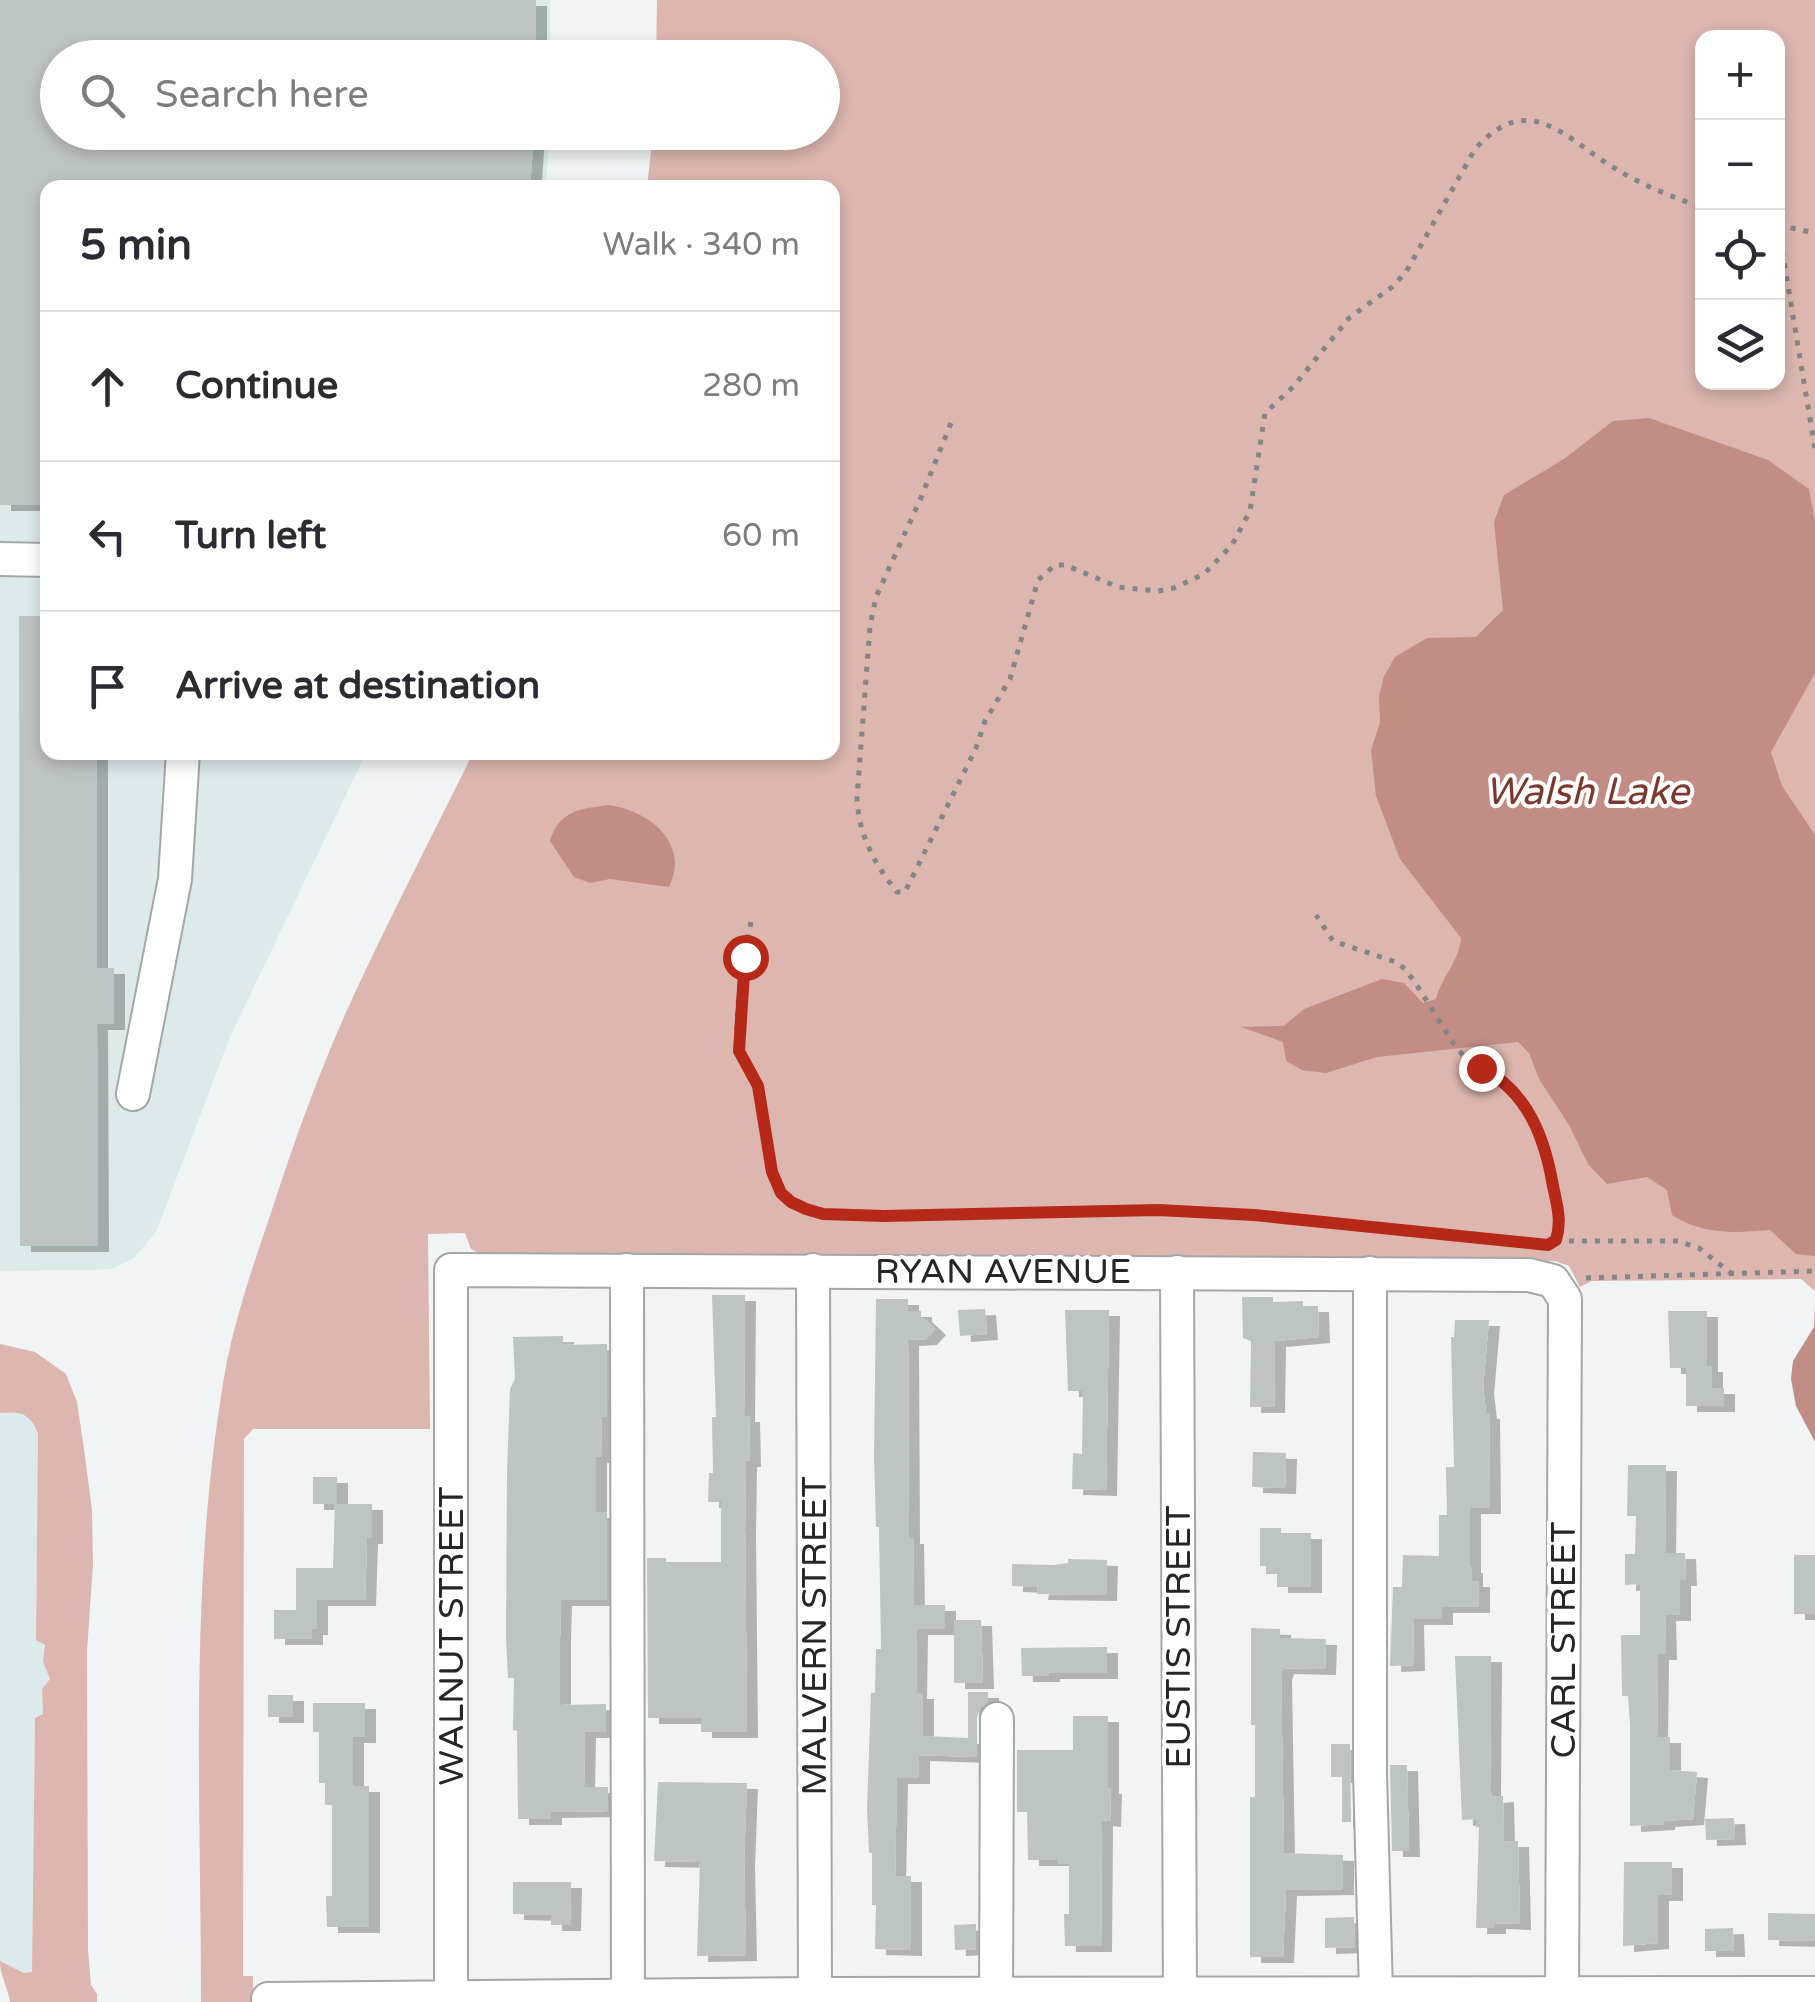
<!DOCTYPE html>
<html lang="en">
<head>
<meta charset="utf-8">
<style>
  body { margin:0; font-family:"Varela Round",sans-serif; background:#f2f2f3; color:#2b2b33 }
  .controls { position:absolute; right:30px; top:30px; display:grid; overflow:hidden; border-radius:20px; box-shadow:0 5px 15px #0003 }
  .controls button { width:90px; height:90px; display:grid; place-items:center; padding:0; border:0; border-bottom:2px solid #e1e1e2; background:#fff; color:#2b2b33; font:50px sans-serif }
  .stop { position:absolute; width:30px; height:30px; margin:-22px; border:8px solid #b62818; border-radius:50%; background:#fff }
  .stop.end { background:#b62818; border-color:#fff; box-shadow:0 2px 10px #0008 }
  .list { margin:0; padding:0; list-style:none }
  h2 { display:flex; justify-content:space-between; align-items:center; height:130px; margin:0; padding:0 40px; font-size:42px }
  h2 small { font-size:32px; font-weight:400; color:#7c7c81 }
  .list li { display:grid; grid-template-columns:65px 1fr auto; gap:30px; align-items:center; box-sizing:border-box; height:150px; padding:0 40px; border-top:2px solid #e1e1e2 }
  .list b { display:block; font-size:38px; white-space:nowrap }
  .list em { font-size:32px; font-style:normal; color:#7c7c81 }
  .icon { flex:none; width:55px; height:55px; fill:none; stroke:currentColor; stroke-width:2; stroke-linecap:round; stroke-linejoin:round }
  .map { position:relative; flex:none; width:1815px; height:2002px; overflow:hidden }
  .search { position:absolute; background:#fff; box-shadow:0 5px 15px #0003; left:40px; top:40px; width:800px; height:110px; display:flex; align-items:center; gap:25px; box-sizing:border-box; padding:0 35px; border-radius:55px; color:#7c7c81; font-size:38px }
  .panel { position:absolute; background:#fff; box-shadow:0 5px 15px #0003; left:40px; top:180px; width:800px; height:580px; border-radius:20px }
  .map>svg:first-child { display:block }
  .built { fill:#dceaec }
  .green { fill:#dcb6af; fill-rule:evenodd }
  .water { fill:#c18d84 }
  .building { fill:#bec3c4; filter:url(#shadow) }
  .lines { fill:none; stroke-linecap:round; stroke-linejoin:round }
  .minor-casing { stroke:#a3a7a8; stroke-width:36 }
  .path { stroke:#838686; stroke-width:5; stroke-dasharray:5 8; stroke-linecap:butt }
  .minor { stroke:#fff; stroke-width:32 }
  .route { stroke:#b62818; stroke-width:12 }
  .labels { text-anchor:middle; stroke-width:8; stroke-linejoin:round; paint-order:stroke }
  .street-label { font-size:35px; fill:#252727; stroke:#fff }
  .water-label { font-size:38px; font-style:italic; fill:#7b392e; stroke:#fff }
</style>
</head>
<body>
<div class="map">
<svg width="1815" height="2002" viewBox="0 0 1815 2002">
  <defs>
    <filter id="shadow"><feDropShadow dx="11" dy="6" stdDeviation="0" flood-color="#0004"/></filter>
  </defs>
  <rect width="100%" height="100%" fill="#f0f4f5"/>
  <!-- built -->
  <g class="built">
    <polygon points="0,0 550,0 550,57 58,58 58,132 549,133 546,187 48,188 48,752 366,753 230,1037 156,1232 134,1258 111,1269 92,1270 0,1271"/>
    <polygon points="0,1411 19,1411 27,1415 38,1434 36,1640 45,1644 43,1661 50,1679 42,1689 43,1714 35,1719 32,1973 24,1973 0,1961"/>
  </g>
  <!-- green -->
  <g class="green">
    <path d="M657,0H1815V1291L1801,1279L1592,1281L1580,1287L1569,1266L1555,1261L486,1257L471,1249L465,1233L428,1234L430,1429H253L244,1439L243,1976H253V2002H201C201,1788 188,1573 227,1361C237,1312 254,1263 270,1216C294,1142 320,1068 353,997C391,915 433,834 473,753L832,752V188L647,187L653,133L822,132V58L656,57ZM1702,38H1778V382H1702Z"/>
    <path d="M0,1344L35,1352L66,1374L77,1402L84,1449L92,1510L93,1564L87,1651L88,1950L91,1985L97,1994V2002H10C8,1987 0,1976 0,1961L24,1973L32,1972L35,1718L43,1714L42,1689L50,1679L43,1662L45,1645L36,1640L38,1434C30,1413 21,1411 0,1413Z"/>
  </g>
  <!-- water -->
  <g class="water">
    <path d="M1649,418L1768,460L1809,489L1815,521V673L1771,752L1782,786L1815,835V1256L1796,1254L1770,1230C1733,1233 1704,1235 1672,1215L1667,1190L1647,1177L1607,1184L1588,1164L1569,1125L1539,1079L1529,1053L1518,1042L1377,1057L1326,1073L1302,1070L1286,1061L1283,1042L1241,1027L1284,1026L1304,1009L1382,979L1404,983L1423,1003L1436,999C1442,976 1459,962 1461,938L1400,859L1376,796L1371,750L1380,723L1379,696L1384,676L1395,657L1427,638L1476,637L1503,610L1494,522L1504,495L1564,459L1613,421Z"/>
    <path d="M608,805C649,810 691,844 669,887L610,879L590,883L574,877L550,841C559,811 579,809 608,805Z"/>
    <polygon points="1815,1305 1815,1442 1796,1406 1791,1379 1793,1361 1814,1327"/>
  </g>
  <!-- building -->
  <g class="building">
    <polygon points="0,0 536,0 536,58 58,58 58,132 534,132 530,188 48,188 48,505 0,505"/>
    <polygon points="19,616 48,616 48,752 97,752 97,968 114,968 114,1024 97,1024 98,1246 20,1246"/>
    <polygon points="712,1295 745,1295 744,1416 749,1416 750,1461 746,1461 745,1529 747,1732 701,1732 701,1718 648,1718 647,1558 666,1558 666,1562 721,1562 721,1502 708,1502 709,1473 713,1473 712,1417 716,1417"/>
    <polygon points="1242,1297 1273,1297 1273,1302 1303,1301 1303,1306 1318,1306 1319,1337 1275,1341 1274,1407 1250,1407 1251,1341 1243,1338"/>
    <polygon points="876,1299 908,1299 908,1311 921,1311 921,1316 935,1329 926,1339 908,1340 909,1538 913,1538 914,1605 945,1605 945,1629 917,1629 916,1693 923,1693 923,1736 968,1738 968,1692 988,1692 988,1701 980,1708 977,1718 977,1757 919,1755 919,1778 897,1778 895,1876 911,1876 911,1950 875,1949 876,1905 872,1905 872,1853 869,1853 867,1809 871,1693 875,1693 876,1649 881,1649 879,1527 876,1527 874,1456"/>
    <polygon points="985,1309 987,1334 960,1336 958,1310"/>
    <polygon points="1065,1310 1109,1310 1106,1490 1072,1489 1073,1453 1082,1454 1083,1391 1068,1391"/>
    <polygon points="1668,1311 1707,1311 1707,1366 1712,1366 1712,1388 1724,1388 1724,1406 1686,1406 1686,1368 1670,1368"/>
    <polygon points="1455,1320 1489,1320 1483,1388 1486,1413 1489,1413 1490,1508 1470,1508 1470,1567 1472,1567 1472,1581 1479,1581 1479,1607 1442,1607 1442,1619 1413,1619 1414,1665 1390,1666 1393,1587 1402,1587 1403,1555 1439,1556 1439,1515 1447,1515 1446,1467 1454,1467 1451,1337 1454,1337"/>
    <polygon points="563,1336 563,1345 607,1344 607,1417 601,1417 602,1457 596,1457 596,1512 607,1512 607,1600 561,1600 560,1637 560,1705 606,1704 606,1732 585,1732 584,1787 608,1787 608,1811 551,1812 551,1819 518,1819 517,1731 513,1730 514,1678 508,1678 506,1637 507,1471 510,1389 515,1379 513,1337"/>
    <polygon points="1253,1452 1286,1453 1285,1488 1252,1487"/>
    <polygon points="1628,1465 1666,1465 1665,1553 1685,1553 1686,1580 1680,1580 1680,1615 1665,1615 1666,1654 1658,1654 1657,1737 1670,1737 1670,1770 1697,1772 1693,1819 1664,1821 1664,1824 1630,1826 1630,1725 1628,1696 1622,1696 1621,1635 1640,1635 1640,1584 1625,1585 1625,1554 1635,1554 1636,1516 1627,1516"/>
    <polygon points="313,1477 337,1477 337,1504 372,1504 372,1538 367,1538 365,1600 317,1600 317,1629 312,1629 312,1639 274,1639 274,1610 296,1610 296,1568 333,1568 335,1504 313,1504"/>
    <polygon points="1260,1528 1281,1528 1281,1533 1311,1533 1311,1587 1277,1587 1277,1574 1266,1574 1266,1566 1260,1566"/>
    <rect x="1794" y="1555" width="21" height="59"/>
    <polygon points="1068,1559 1107,1560 1106,1595 1037,1594 1038,1587 1012,1586 1012,1564 1054,1565 1068,1563"/>
    <polygon points="954,1620 981,1620 983,1683 954,1683"/>
    <polygon points="1251,1628 1280,1629 1280,1638 1326,1639 1325,1669 1283,1668 1281,1674 1284,1853 1343,1855 1343,1889 1286,1890 1283,1957 1250,1957 1250,1797 1255,1797 1255,1725 1251,1725"/>
    <polygon points="1107,1647 1107,1673 1049,1673 1049,1676 1022,1676 1021,1648"/>
    <polygon points="1455,1656 1491,1656 1490,1791 1492,1797 1503,1796 1504,1841 1518,1841 1520,1924 1495,1923 1495,1928 1476,1928 1479,1827 1476,1828 1476,1819 1462,1820"/>
    <rect x="268" y="1695" width="25" height="22"/>
    <polygon points="313,1703 365,1703 365,1737 353,1737 353,1786 369,1786 369,1927 327,1927 326,1896 332,1896 332,1805 325,1805 325,1783 319,1783 319,1732 313,1732"/>
    <polygon points="1073,1716 1108,1716 1108,1788 1111,1788 1110,1821 1102,1820 1101,1946 1065,1946 1064,1914 1069,1914 1069,1864 1058,1864 1058,1860 1028,1860 1027,1812 1017,1812 1017,1750 1073,1750"/>
    <polygon points="1331,1744 1350,1744 1351,1822 1342,1822 1342,1777 1331,1777"/>
    <polygon points="1390,1765 1407,1765 1409,1851 1392,1851"/>
    <polygon points="658,1782 747,1783 744,1860 746,1955 697,1956 700,1862 654,1861"/>
    <polygon points="1734,1818 1735,1839 1706,1840 1705,1819"/>
    <polygon points="1624,1862 1672,1862 1672,1895 1658,1895 1658,1943 1623,1946"/>
    <polygon points="513,1882 571,1882 570,1925 551,1925 551,1915 513,1914"/>
    <polygon points="1768,1913 1815,1914 1815,1941 1768,1940"/>
    <polygon points="1354,1917 1355,1947 1325,1948 1325,1918"/>
    <polygon points="976,1924 976,1949 955,1950 954,1925"/>
    <polygon points="1733,1928 1734,1951 1705,1951 1705,1929"/>
  </g>
  <g class="lines">
    <!-- minor casing -->
    <g class="minor-casing">
      <g id="minor">
        <polyline points="0,559 48,560"/>
        <polyline points="133,1094 175,879 183,752"/>
        <polyline points="627,1270 628,2002"/>
        <polyline points="813,1270 815,2002"/>
        <polyline points="1177,1272 1180,2002"/>
        <polyline points="1370,1273 1370,1773 1376,1993"/>
        <polyline points="268,1999 815,1994 1815,1993"/>
        <polyline points="451,2002 451,1270 1529,1275 1553,1281 1565,1299 1562,2002"/>
        <polyline points="996,2002 997,1719"/>
      </g>
    </g>
    <!-- path -->
    <g class="path">
      <polyline points="1778,225 1815,449"/>
      <polyline points="1778,225 1815,233"/>
      <path d="M951,423L920,500L876,597L870,626L857,798C859,836 874,863 897,892H905L976,748L985,721L1010,679L1038,580L1055,565H1065L1118,587L1158,591L1174,588L1204,574L1232,545L1250,511L1265,413L1293,387L1349,318L1392,287L1406,272L1475,149C1530,88 1565,139 1616,169C1642,185 1674,198 1702,207"/>
      <path d="M751,922C744,960 735,1004 737,1043C738,1058 751,1070 756,1084C770,1119 756,1181 793,1203C829,1225 896,1216 936,1215C1011,1213 1088,1207 1163,1210C1292,1216 1420,1233 1549,1245L1556,1241C1570,1198 1538,1114 1505,1084C1494,1074 1476,1070 1466,1059C1443,1032 1427,997 1405,969L1396,962L1333,941L1316,915"/>
      <polyline points="1556,1241 1678,1241 1699,1248 1732,1274"/>
      <polyline points="1586,1278 1815,1271"/>
    </g>
    <!-- minor -->
    <use href="#minor" class="minor"/>
  </g>
  <g class="lines">
    <!-- route -->
    <path class="route" d="M745,957L739,1051L758,1086L772,1172L781,1193L791,1202L806,1209L823,1214L884,1216L1158,1210L1254,1215L1548,1245L1556,1240C1562,1221 1557,1205 1553,1186C1545,1139 1528,1091 1481,1068"/>
  </g>
  <g class="labels">
    <!-- street labels -->
    <g class="street-label">
      <text x="1003" y="1283">RYAN AVENUE</text>
      <text transform="translate(451 1636) rotate(-90)" y="12">WALNUT STREET</text>
      <text transform="translate(814 1636) rotate(-90)" y="12">MALVERN STREET</text>
      <text transform="translate(1178 1637) rotate(-90)" y="12">EUSTIS STREET</text>
      <text transform="translate(1563 1640) rotate(-90)" y="12">CARL STREET</text>
    </g>
    <!-- water labels -->
    <g class="water-label">
      <text x="1587" y="804">Walsh Lake</text>
    </g>
  </g>
</svg>
<div class="controls">
<button>+</button>
<button>−</button>
<button><svg class="icon" aria-label="locate" viewBox="0 0 24 24"><circle cx="12" cy="12" r="6"/><path d="M12 2v4M12 18v4M2 12h4M18 12h4"/></svg></button>
<button><svg class="icon" aria-label="layers" viewBox="0 0 24 24"><path d="M12 4l9 5-9 5-9-5zM3 14l9 5 9-5"/></svg></button>
</div>
<div class="stop" style="left:745px;top:957px"></div>
<div class="stop end" style="left:1481px;top:1068px"></div>
<div class="search"><svg class="icon" aria-label="search" viewBox="0 0 24 24"><circle cx="10" cy="10" r="6"/><path d="M15 15l6 6"/></svg>Search here</div>
<section class="panel">
<h2>5 min<small>Walk · 340 m</small></h2>
<ul class="list">
<li><svg class="icon" aria-label="ahead" viewBox="0 0 24 24"><path d="M12 20V5M6 11l6-6 6 6"/></svg><div><b>Continue</b></div><em>280 m</em></li>
<li><svg class="icon" aria-label="left" viewBox="0 0 24 24"><path d="M17 20v-9H6M10 6l-5 5 5 5"/></svg><div><b>Turn left</b></div><em>60 m</em></li>
<li><svg class="icon" aria-label="arrive" viewBox="0 0 24 24"><path d="M6 21V4h12l-3 4 3 4H6"/></svg><div><b>Arrive at destination</b></div></li>
</ul>
</section>
</div>
</body>
</html>
